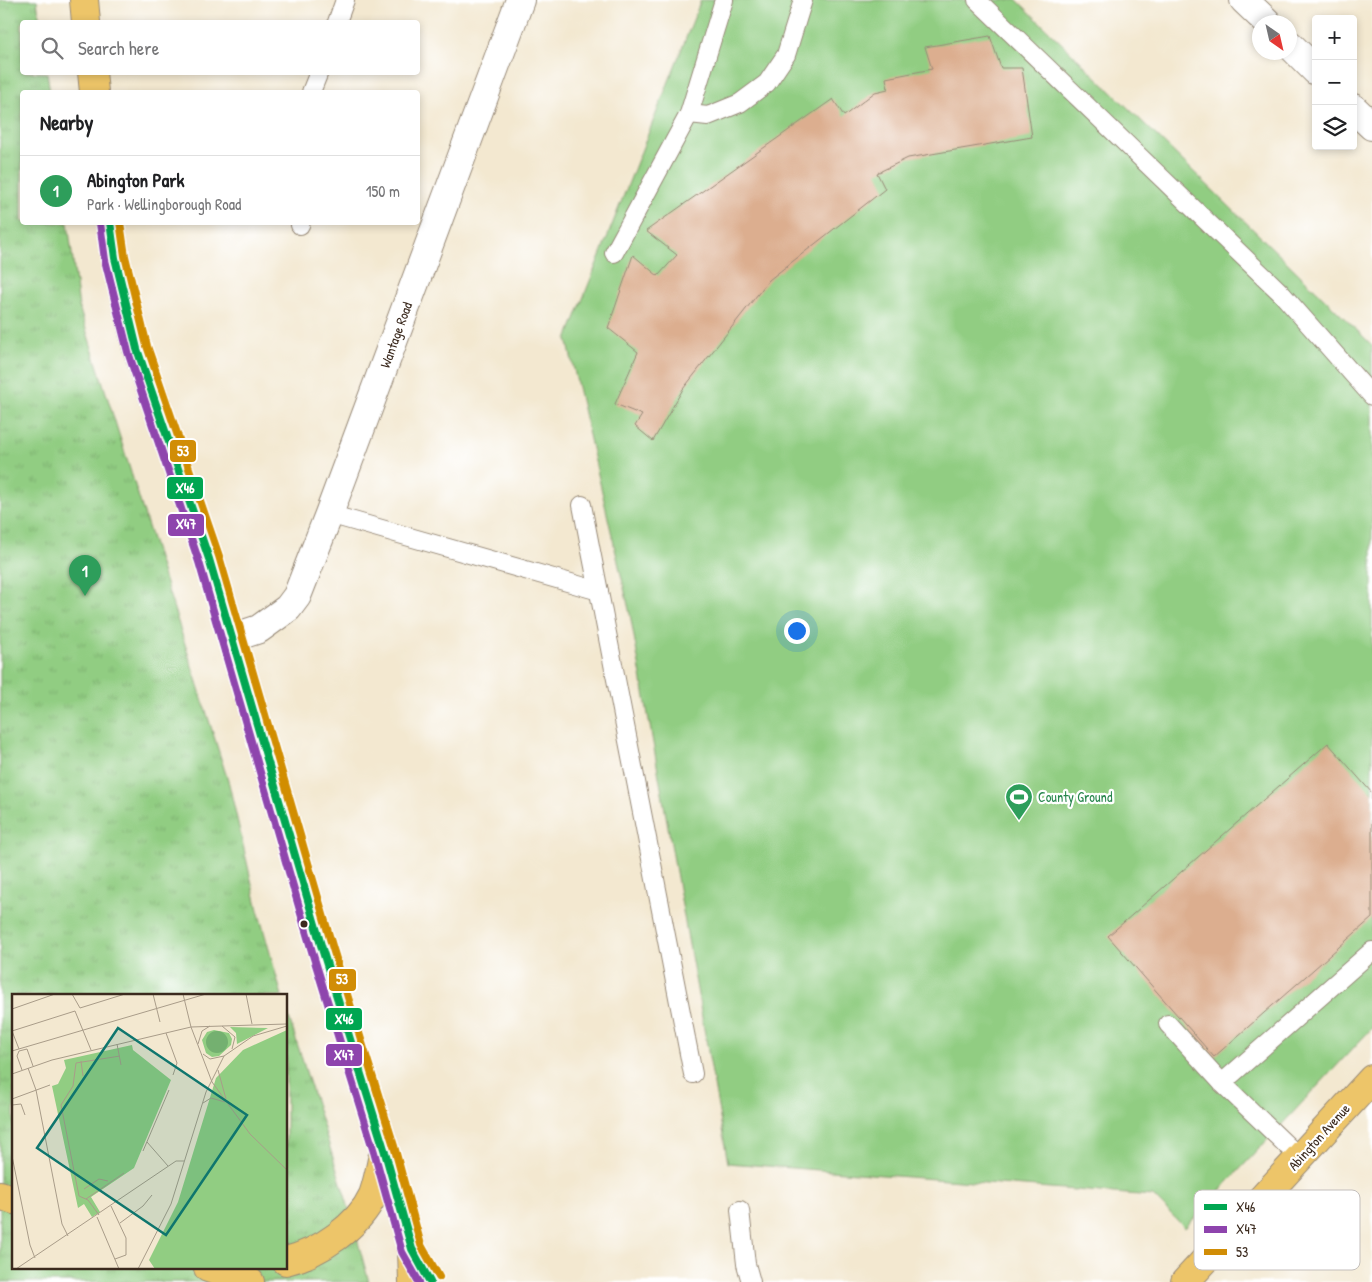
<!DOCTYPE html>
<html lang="en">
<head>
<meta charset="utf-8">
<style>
  body { margin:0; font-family:"Patrick Hand",sans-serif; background:#f6f6f6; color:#202124 }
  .controls { position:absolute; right:15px; top:15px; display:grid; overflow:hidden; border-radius:5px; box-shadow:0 2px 8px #0003 }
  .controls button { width:45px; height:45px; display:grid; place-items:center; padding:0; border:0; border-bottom:1px solid #e0e0e0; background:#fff; color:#202124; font:25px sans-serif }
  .compass { position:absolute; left:1252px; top:15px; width:45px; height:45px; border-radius:50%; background:#fff; box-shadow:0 2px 8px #0003; rotate:146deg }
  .you { position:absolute; left:796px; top:630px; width:18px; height:18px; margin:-12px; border:4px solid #fff; border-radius:50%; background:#1a73e8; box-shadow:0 0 0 8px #1a73e833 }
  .badge { display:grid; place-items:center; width:32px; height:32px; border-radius:50%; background:#d1495b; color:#fff; font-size:16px; font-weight:700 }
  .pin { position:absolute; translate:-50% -41px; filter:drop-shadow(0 1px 2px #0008) }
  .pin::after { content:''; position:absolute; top:26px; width:18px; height:15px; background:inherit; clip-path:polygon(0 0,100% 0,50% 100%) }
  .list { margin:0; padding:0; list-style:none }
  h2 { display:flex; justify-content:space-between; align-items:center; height:65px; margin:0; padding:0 20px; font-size:21px }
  h2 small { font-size:16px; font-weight:400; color:#757577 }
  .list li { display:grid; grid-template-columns:32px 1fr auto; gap:15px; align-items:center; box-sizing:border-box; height:70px; padding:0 20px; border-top:1px solid #e0e0e0 }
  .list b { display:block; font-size:19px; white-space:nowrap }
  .list p { margin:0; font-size:16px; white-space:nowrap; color:#757577 }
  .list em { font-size:16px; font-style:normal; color:#757577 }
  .icon { flex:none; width:28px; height:28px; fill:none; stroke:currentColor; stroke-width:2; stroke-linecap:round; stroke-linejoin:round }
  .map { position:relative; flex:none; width:1372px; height:1282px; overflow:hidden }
  .search { position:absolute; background:#fff; box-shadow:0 2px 8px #0003; left:20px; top:20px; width:400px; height:55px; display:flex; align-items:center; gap:12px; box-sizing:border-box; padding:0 18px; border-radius:5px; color:#757577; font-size:19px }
  .panel { position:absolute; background:#fff; box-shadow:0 2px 8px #0003; left:20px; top:90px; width:400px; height:135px; border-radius:5px }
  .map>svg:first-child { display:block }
  .green { fill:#91cd82; stroke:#667c50 }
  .park { fill:url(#park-tufts); stroke:#667c50 }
  .building { fill:#dcae8f }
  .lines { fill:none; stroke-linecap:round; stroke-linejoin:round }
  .service-casing { stroke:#978977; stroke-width:20 }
  .minor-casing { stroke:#978977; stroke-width:30 }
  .primary-casing { stroke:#978977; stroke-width:30 }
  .service { stroke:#fff; stroke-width:18 }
  .minor { stroke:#fff; stroke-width:28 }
  .primary { stroke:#edc569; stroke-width:28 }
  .bus-1-casing { stroke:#fff; stroke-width:11 }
  .bus-2-casing { stroke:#fff; stroke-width:11 }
  .bus-3-casing { stroke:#fff; stroke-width:11 }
  .bus-1 { stroke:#00a651; stroke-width:8 }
  .bus-2 { stroke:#8e44ad; stroke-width:8 }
  .bus-3 { stroke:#d18d06; stroke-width:8 }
  .bus-dot { fill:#3b2a1e; stroke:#fff; stroke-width:2 }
  .labels { text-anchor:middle; stroke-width:4.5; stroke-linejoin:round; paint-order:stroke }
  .street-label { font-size:14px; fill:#3b2a1e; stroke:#fff }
  .leisure-label { font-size:14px; fill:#27864d; stroke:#fff; text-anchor:start }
  .inset-road { fill:none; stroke:#a99c89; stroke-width:1 }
  .view { fill:#0f766e; fill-opacity:0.15; stroke:#0f766e; stroke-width:2.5 }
  .inset-edge { fill:none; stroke:#3b2a1e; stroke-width:2.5 }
  .key { fill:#fff; stroke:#c4bfbc; stroke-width:1 }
  .key-label { font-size:14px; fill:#3b2a1e }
  .line-badge { stroke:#fff; stroke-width:2 }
  .badge-label { font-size:14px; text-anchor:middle; font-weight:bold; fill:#fff }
</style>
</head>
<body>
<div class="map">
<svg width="1372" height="1282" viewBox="0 0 1372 1282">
  <defs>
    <pattern id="park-tufts" width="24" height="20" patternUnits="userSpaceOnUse" patternTransform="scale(1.25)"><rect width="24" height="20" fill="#91cd82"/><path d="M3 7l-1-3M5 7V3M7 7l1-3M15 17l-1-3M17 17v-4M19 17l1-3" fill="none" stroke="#7eb070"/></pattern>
  </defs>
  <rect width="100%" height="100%" fill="#fff"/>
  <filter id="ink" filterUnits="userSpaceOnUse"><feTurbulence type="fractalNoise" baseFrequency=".02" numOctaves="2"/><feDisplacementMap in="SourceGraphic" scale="10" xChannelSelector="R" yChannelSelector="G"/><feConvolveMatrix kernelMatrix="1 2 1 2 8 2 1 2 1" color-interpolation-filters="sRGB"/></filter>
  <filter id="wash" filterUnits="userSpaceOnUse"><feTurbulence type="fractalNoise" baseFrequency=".0096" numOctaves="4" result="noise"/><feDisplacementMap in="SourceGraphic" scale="20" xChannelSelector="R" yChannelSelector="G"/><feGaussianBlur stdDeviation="1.12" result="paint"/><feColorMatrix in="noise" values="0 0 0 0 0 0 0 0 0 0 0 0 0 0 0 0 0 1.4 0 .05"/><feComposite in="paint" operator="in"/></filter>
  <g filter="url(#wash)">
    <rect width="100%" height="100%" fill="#f3e8d0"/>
    <!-- green -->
    <polygon class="green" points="701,0 1017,0 1372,345 1372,1028 1185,1228 1153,1196 728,1163 630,614 567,339"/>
    <!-- park -->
    <polygon class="park" points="0,0 37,0 40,22 22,22 22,72 47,73 50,92 22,92 22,222 68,223 79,307 229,784 258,910 282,996 14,996 14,1268 286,1268 286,1008 347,1202 369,1282 0,1282"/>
    <g id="blocks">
      <!-- building -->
      <g class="building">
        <polygon points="990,36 1001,68 1022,68 1032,137 908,158 877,173 885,189 769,280 683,389 653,441 635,426 642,415 615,404 638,352 608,328 633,255 658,276 677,255 646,231 833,99 844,116 875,92 888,89 886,78 932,69 925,47"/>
        <polygon points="1328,743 1372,793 1372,918 1214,1057 1108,936"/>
      </g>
    </g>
  </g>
  <g filter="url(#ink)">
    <use href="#blocks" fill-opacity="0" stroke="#978977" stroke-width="1"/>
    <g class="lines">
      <!-- service casing -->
      <g class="service-casing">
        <g id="service">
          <polyline points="977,0 1281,293 1372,396"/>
          <polyline points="337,22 345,0"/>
          <polyline points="311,92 319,72"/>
          <polyline points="689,114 708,116 740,103 767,83 786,55 803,0"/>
          <polyline points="300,225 301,222"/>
          <polyline points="614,253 689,114 724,0"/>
          <polyline points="582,505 693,1074"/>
          <polyline points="329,514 599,591"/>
          <polyline points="1168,1024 1222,1083 1300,1158"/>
          <polyline points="1222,1083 1372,951"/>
          <polyline points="740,1210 746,1264 751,1282"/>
        </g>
      </g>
      <!-- minor casing -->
      <g class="minor-casing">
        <g id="minor">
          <polyline points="1244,0 1267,22"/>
          <polyline points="1290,45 1316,71"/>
          <polyline points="1353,108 1372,126"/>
          <polyline points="232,638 259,629 288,608 297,596 329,514 520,0"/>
        </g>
      </g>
      <!-- primary casing -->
      <g class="primary-casing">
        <g id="primary">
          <polyline points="84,0 86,22"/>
          <polyline points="92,72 94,92"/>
          <polyline points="110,222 115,258 137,349 209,559 323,952 384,1149 412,1249 413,1282"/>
          <polyline points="0,1195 14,1200"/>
          <path d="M286,1261C319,1253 359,1226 373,1195C378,1181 381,1164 384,1150"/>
          <polyline points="208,1268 250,1282"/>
          <polyline points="1185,1282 1372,1079"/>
        </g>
      </g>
      <!-- service -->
      <use href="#service" class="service"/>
      <!-- minor -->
      <use href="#minor" class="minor"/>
      <!-- primary -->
      <use href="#primary" class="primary"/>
      <!-- bus-1 casing -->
      <g class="bus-1-casing">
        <polyline id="bus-1" points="110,222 115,258 137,349 209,559 323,952 384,1149 412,1249 430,1282"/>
      </g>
      <!-- bus-2 casing -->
      <g class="bus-2-casing">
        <polyline id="bus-2" points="100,223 105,260 128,352 199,562 313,955 374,1152 402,1252 419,1282"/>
      </g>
      <!-- bus-3 casing -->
      <g class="bus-3-casing">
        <polyline id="bus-3" points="120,222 125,256 147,346 219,556 333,949 394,1146 421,1245 439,1277"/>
      </g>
      <!-- bus-1 -->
      <use href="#bus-1" class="bus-1"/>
      <!-- bus-2 -->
      <use href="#bus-2" class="bus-2"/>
      <!-- bus-3 -->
      <use href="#bus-3" class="bus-3"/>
    </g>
  </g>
  <!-- icons -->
  <defs>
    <g id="stadium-pin" transform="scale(1.4375)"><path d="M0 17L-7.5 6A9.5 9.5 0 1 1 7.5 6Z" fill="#2e9e5b" stroke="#fff"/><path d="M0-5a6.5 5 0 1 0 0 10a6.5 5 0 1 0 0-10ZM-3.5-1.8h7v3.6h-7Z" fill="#fff"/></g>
  </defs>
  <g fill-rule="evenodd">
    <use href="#stadium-pin" x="1019" y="797"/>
  </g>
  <!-- markers -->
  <circle class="bus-dot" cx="304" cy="924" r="4.5"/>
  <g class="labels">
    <!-- street labels -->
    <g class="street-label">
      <text transform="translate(396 335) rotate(-70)" y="5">Wantage Road</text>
      <text transform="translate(1319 1137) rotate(-48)" y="5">Abington Avenue</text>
    </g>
    <!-- leisure labels -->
    <g class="leisure-label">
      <text x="1038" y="802">County Ground</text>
    </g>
  </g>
  <!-- overview -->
  <g transform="translate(12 994)">
    <rect width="275" height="275" fill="#f3e8d0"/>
    <path d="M218,33L256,34L225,50L224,39ZM202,36L217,39L220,45L219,51L207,62L200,63L194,59L190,46L195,38ZM205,38L216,47L212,55L198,42ZM120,51L121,56L159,86L122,174L79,203L88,218L80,223L72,210L66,214L40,92L46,90L54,74L52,66Z" fill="#91cd82" fill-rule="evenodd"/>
    <path d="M194 48a11 11 0 1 1 22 0a11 11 0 1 1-22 0Z" fill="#74b070"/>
    <path d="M275,36V275H143L137,266L166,208L204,84L231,56Z" fill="#91cd82"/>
    <path class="inset-road" d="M60,0L68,14L113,0M141,0L148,28M171,0L179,33L200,88L238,140L275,176M234,0L240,30M0,15L43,0M210,32L223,43L220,55M0,37L63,17L79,56M0,37L7,55M154,39L165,69L161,81M105,50L109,71M186,50L190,37L198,32M0,57L194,0M191,60L198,65L212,62M69,67L71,82M16,74L24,96L50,230L56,242M10,76L5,62L7,57L15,55L21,72M206,76L214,105M0,80L40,66L179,33L274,30M0,105L38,91M191,109L199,104L213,108M0,111L9,110L13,121M135,148L156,172M131,157L157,96M0,162L18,251L23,264M72,195L87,185L96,187M74,205L112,179M99,212L114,244V261L103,265M87,221L76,206L67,202L49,111L61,92L64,69L108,62M85,223L107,275M108,229L131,212L140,201M4,275L164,167H172M126,275L159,210L194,98L212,62L241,42L275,32"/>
    <path class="view" d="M106,34L235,121L154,241L25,154Z"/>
    <rect width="275" height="275" class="inset-edge"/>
  </g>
  <!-- legend -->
  <rect x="1194" y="1190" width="166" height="80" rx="8" class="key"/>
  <rect x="1204" y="1204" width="23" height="6" fill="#00a651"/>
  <rect x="1204" y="1226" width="23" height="7" fill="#8e44ad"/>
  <rect x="1204" y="1249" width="23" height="6" fill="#d18d06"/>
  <g class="key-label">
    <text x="1236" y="1212">X46</text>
    <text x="1236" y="1234">X47</text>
    <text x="1236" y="1257">53</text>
  </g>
  <g class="line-badge">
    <rect x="169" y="439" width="28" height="24" rx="5" fill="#d18d06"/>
    <rect x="166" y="476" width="38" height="24" rx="5" fill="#00a651"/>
    <rect x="167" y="513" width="38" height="24" rx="5" fill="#8e44ad"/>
    <rect x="328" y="968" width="29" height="24" rx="5" fill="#d18d06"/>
    <rect x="325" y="1007" width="38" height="24" rx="5" fill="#00a651"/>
    <rect x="325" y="1043" width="38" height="24" rx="5" fill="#8e44ad"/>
  </g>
  <g class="badge-label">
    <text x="183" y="456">53</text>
    <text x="185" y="493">X46</text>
    <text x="186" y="529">X47</text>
    <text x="342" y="984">53</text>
    <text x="344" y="1024">X46</text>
    <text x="344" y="1060">X47</text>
  </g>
</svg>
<div class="controls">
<button>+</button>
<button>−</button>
<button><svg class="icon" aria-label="layers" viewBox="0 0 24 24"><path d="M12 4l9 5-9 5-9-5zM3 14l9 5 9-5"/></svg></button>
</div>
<svg class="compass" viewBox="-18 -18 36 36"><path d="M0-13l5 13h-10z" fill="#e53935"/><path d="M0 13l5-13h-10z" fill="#757577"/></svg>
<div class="you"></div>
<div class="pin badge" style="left:85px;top:596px;background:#2e9e5b">1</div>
<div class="search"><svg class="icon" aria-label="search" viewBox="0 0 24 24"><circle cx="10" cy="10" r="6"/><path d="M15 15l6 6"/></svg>Search here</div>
<section class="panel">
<h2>Nearby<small></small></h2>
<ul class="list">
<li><span class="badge" style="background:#2e9e5b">1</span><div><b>Abington Park</b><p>Park · Wellingborough Road</p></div><em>150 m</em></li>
</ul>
</section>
</div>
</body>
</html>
